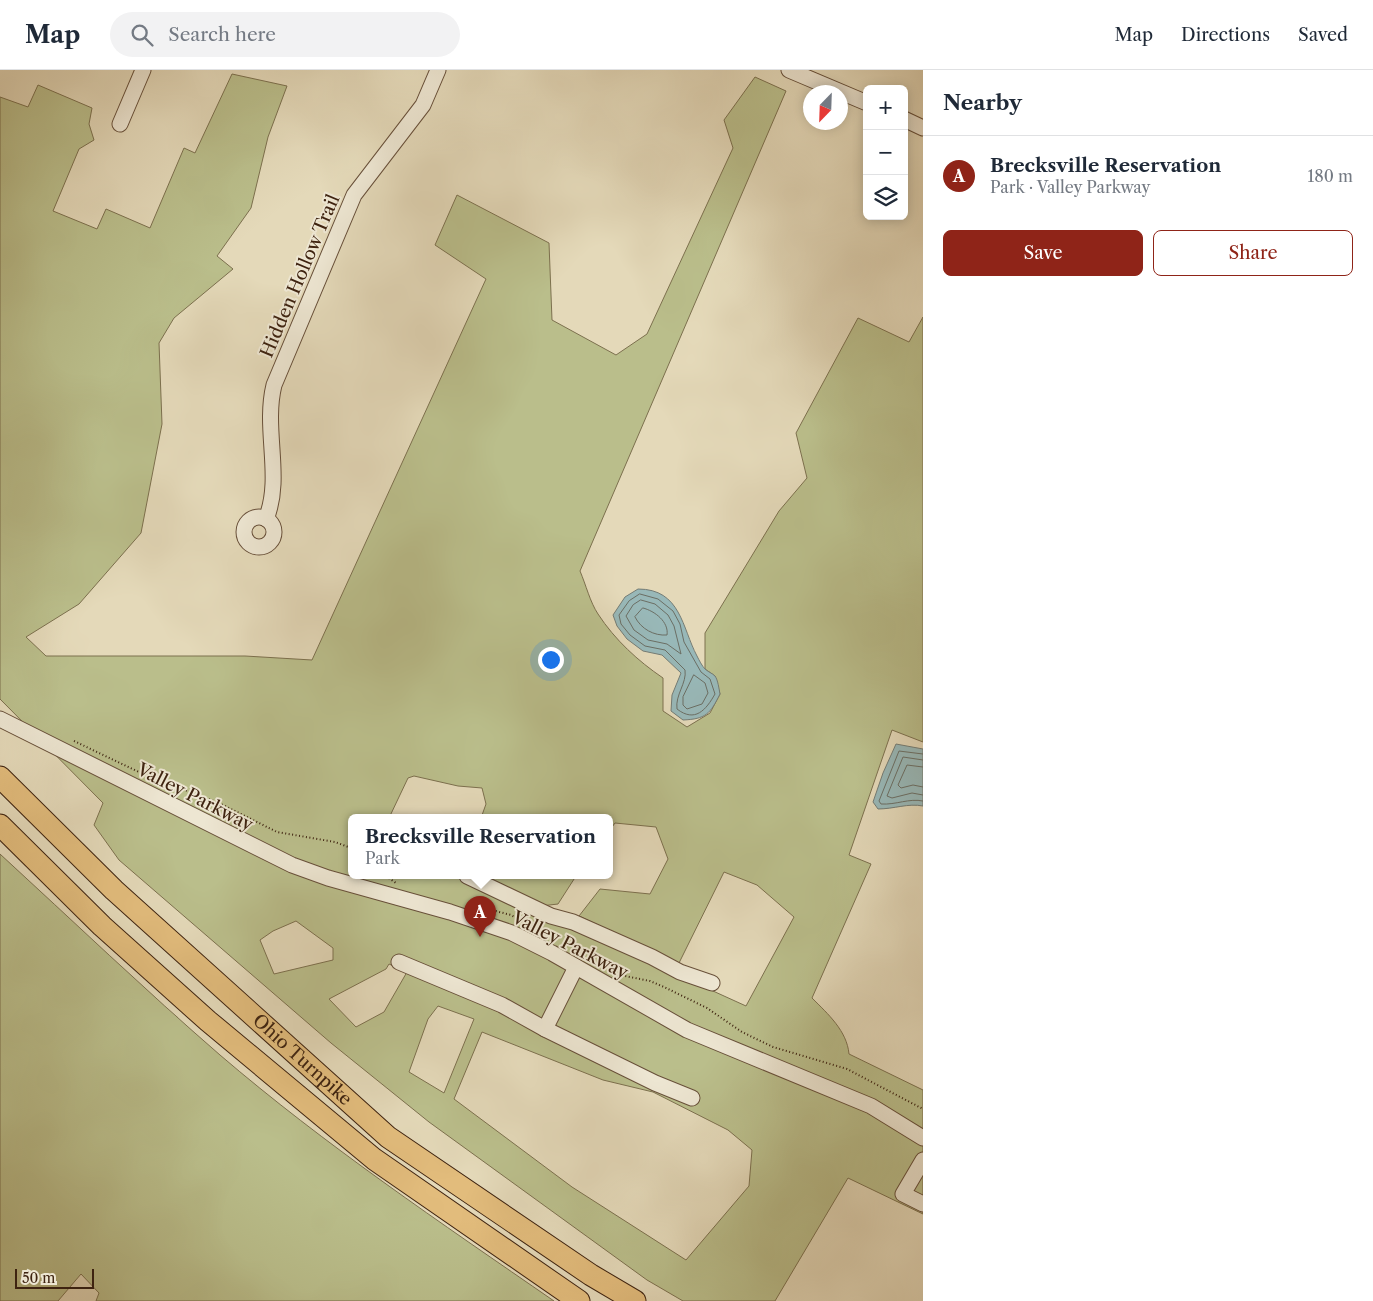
<!DOCTYPE html>
<html lang="en">
<head>
<meta charset="utf-8">
<style>
  body { margin:0; font-family:"Libre Caslon Text",serif; background:#f2f2f3; color:#1f2937 }
  .controls { position:absolute; right:15px; top:15px; display:grid; overflow:hidden; border-radius:8px; box-shadow:0 2px 12px #0003 }
  .controls button { width:45px; height:45px; display:grid; place-items:center; padding:0; border:0; border-bottom:1px solid #e0e1e3; background:#fff; color:#1f2937; font:25px sans-serif }
  .compass { position:absolute; left:803px; top:15px; width:45px; height:45px; border-radius:50%; background:#fff; box-shadow:0 2px 12px #0003; rotate:203deg }
  .scale { position:absolute; left:15px; bottom:12px; width:79px; box-sizing:border-box; padding-left:5px; border:2px solid #3e2310; border-top:0; font-size:14px; line-height:18px; white-space:nowrap; color:#3e2310; -webkit-text-stroke:4px #ede6d2; paint-order:stroke }
  .you { position:absolute; left:550px; top:589px; width:18px; height:18px; margin:-12px; border:4px solid #fff; border-radius:50%; background:#1a73e8; box-shadow:0 0 0 8px #1a73e833 }
  .badge { display:grid; place-items:center; width:32px; height:32px; border-radius:50%; background:#8f2418; color:#fff; font-size:16px; font-weight:700 }
  .pin { position:absolute; translate:-50% -41px; filter:drop-shadow(0 1px 2px #0008) }
  .pin::after { content:''; position:absolute; top:26px; width:18px; height:15px; background:inherit; clip-path:polygon(0 0,100% 0,50% 100%) }
  .popup { position:absolute; left:348px; top:744px; width:265px; height:65px; box-sizing:border-box; display:grid; place-content:center; border-radius:8px; background:#fff; filter:drop-shadow(0 1px 4px #0005); font-size:16px; white-space:nowrap; color:#747a83 }
  .popup b { font-size:19px; color:#1f2937 }
  .popup::after { content:''; position:absolute; left:50%; top:100%; margin-left:-10px; border:10px solid transparent; border-top-color:#fff }
  .list { margin:0; padding:0; list-style:none }
  h2 { display:flex; justify-content:space-between; align-items:center; height:65px; margin:0; padding:0 20px; font-size:21px }
  h2 small { font-size:16px; font-weight:400; color:#747a83 }
  .list li { display:grid; grid-template-columns:32px 1fr auto; gap:15px; align-items:center; box-sizing:border-box; height:80px; padding:0 20px; border-top:1px solid #e0e1e3 }
  .list b { display:block; font-size:19px; white-space:nowrap }
  .list p { margin:0; font-size:16px; white-space:nowrap; color:#747a83 }
  .list em { font-size:16px; font-style:normal; color:#747a83 }
  .actions { display:flex; gap:10px; padding:15px 20px }
  .actions a { flex:1; padding:11px 0; border:1px solid #8f2418; border-radius:8px; text-align:center; font-size:18px; color:#8f2418 }
  .actions .main { background:#8f2418; color:#fff }
  .icon { flex:none; width:28px; height:28px; fill:none; stroke:currentColor; stroke-width:2; stroke-linecap:round; stroke-linejoin:round }
  .map { position:relative; flex:none; width:923px; height:1231px; overflow:hidden }
  header { display:flex; align-items:center; gap:30px; box-sizing:border-box; height:70px; padding:0 25px; background:#fff; border-bottom:1px solid #e0e1e3 }
  header strong { font-size:24px }
  nav { display:flex; gap:28px; margin-inline-start:auto; font-size:18px }
  .search { width:350px; height:45px; background:#f2f2f3; display:flex; align-items:center; gap:12px; box-sizing:border-box; padding:0 18px; border-radius:28px; color:#747a83; font-size:19px }
  main { display:flex }
  aside { flex:1; background:#fff }
  .map>svg:first-child { display:block }
  .green { fill:#babe8b; stroke:#7c704e; fill-rule:evenodd }
  .water { fill:#98b8b8; stroke:#747c75 }
  .lines { fill:none; stroke-linecap:round; stroke-linejoin:round }
  .shore { stroke:#6b6e64; stroke-width:1 }
  .minor-casing { stroke:#68503a; stroke-width:17 }
  .highway-casing { stroke:#3e2310; stroke-width:23 }
  .path { stroke:#3e2310; stroke-width:2; stroke-dasharray:1 2.5; stroke-linecap:butt }
  .minor { stroke:#ede6d2; stroke-width:15 }
  .highway { stroke:#e2bc7c; stroke-width:21 }
  .labels { text-anchor:middle; stroke-width:4; stroke-linejoin:round; paint-order:stroke }
  .street-label { font-size:18px; fill:#3e2310; stroke:#ede6d2 }
</style>
</head>
<body>
<header>
<strong>Map</strong>
<div class="search"><svg class="icon" aria-label="search" viewBox="0 0 24 24"><circle cx="10" cy="10" r="6"/><path d="M15 15l6 6"/></svg>Search here</div>
<nav><a>Map</a><a>Directions</a><a>Saved</a></nav>
</header>
<main>
<div class="map">
<svg width="923" height="1231" viewBox="0 0 923 1231">
  <rect width="100%" height="100%" fill="#e4d9b9"/>
  <filter id="stains"><feTurbulence type="fractalNoise" baseFrequency=".004" numOctaves="4"/><feColorMatrix values="0 0 0 0 .2 0 0 0 0 .09 0 0 0 0 .02 0 0 0 .5 -.17"/></filter>
  <radialGradient id="worn" r=".72"><stop offset=".6" stop-color="#630" stop-opacity="0"/><stop offset="1" stop-color="#630" stop-opacity=".3"/></radialGradient>
  <!-- green -->
  <g class="green">
    <path d="M232,4L287,16L268,67L251,138L217,186L233,199L174,248L159,273L162,354L141,463L79,534L26,567L46,586H245L312,590L486,209L435,175L457,125L549,173L552,250L616,285L647,264L733,78L724,50L755,7L786,21L580,501C586,515 590,532 598,544C615,570 638,591 663,608V641L687,657L710,643L720,624L715,606L705,599V563L779,441L807,408L796,363L858,248L909,272L923,247V672L892,660L849,785L871,794L812,928C828,944 847,961 849,984L923,1020V1144L848,1108L775,1231H683L647,1210L429,1052L331,973L119,790L94,755L103,733L0,629V27L28,37L38,15L92,38L89,54L94,70L79,79L53,141L97,159L106,139L150,158L184,78L195,83ZM414,706L458,716L482,718L486,734L481,748H609V761L615,753L656,757L668,789L650,824L600,819L579,846L679,893L724,802L757,815L794,847L746,936L460,806H351V748H389L408,708ZM296,851L333,878V890L274,904L260,870L273,861ZM389,894L407,902L384,942L356,957L329,929L386,899ZM438,936L474,949L444,1023L409,1002L428,949ZM482,962L603,1010L653,1022L728,1060L752,1080L749,1116L686,1190L572,1117L454,1029Z"/>
    <path d="M0,784C73,851 145,920 220,985C325,1075 441,1153 554,1231H96L99,1223L81,1204L58,1231H0Z"/>
    <polygon points="477,806 576,806 558,834 541,836"/>
  </g>
  <!-- water -->
  <g class="water">
    <path d="M638,519C681,519 682,558 697,586C699,590 702,596 705,599C708,602 712,603 715,606C718,610 719,619 720,624C710,644 706,649 683,650L671,641L672,625L681,603L662,585L643,581L627,569L617,556L613,545L625,527Z"/>
    <path d="M896,674L923,679V736C908,733 894,739 878,739L873,732L883,703Z"/>
  </g>
  <g class="lines">
    <!-- shore -->
    <g class="shore">
      <path d="M640,524L658,529L673,541L680,554L684,572L701,602L710,609L715,624C706,640 695,653 677,639C675,625 687,613 685,600L665,580L645,576L630,565L621,554L619,545L629,531Z"/>
      <polygon points="641,530 655,534 668,545 674,556 681,584 667,574 648,570 634,560 626,546 633,535"/>
      <path d="M643,538C655,541 669,552 667,565C654,566 641,559 635,547Z"/>
      <polygon points="694,605 705,613 708,623 702,634 687,639 683,635 683,627"/>
      <path d="M923,684L899,681L879,731L881,734C896,735 909,728 923,731"/>
      <polyline points="923,690 903,687 887,726 892,728 912,723 923,725"/>
      <polyline points="923,697 907,695 898,715 901,718 913,715 923,717"/>
    </g>
    <!-- minor casing -->
    <g class="minor-casing">
      <g id="minor">
        <polyline points="789,0 867,33"/>
        <polyline points="904,49 923,58"/>
        <polyline points="120,54 143,0"/>
        <circle cx="259" cy="462" r="15"/>
        <path d="M266,449C283,407 263,360 274,315L354,125L423,35L438,0"/>
        <polyline points="0,649 292,795 328,808 450,842 512,863 552,883 687,960 871,1036 923,1068"/>
        <polyline points="467,806 551,846 573,852 652,887 680,902 712,913"/>
        <polyline points="399,892 502,935 545,959 576,897"/>
        <polyline points="545,959 655,1013 692,1028"/>
        <polyline points="923,1090 903,1124 923,1134"/>
      </g>
    </g>
    <!-- highway casing -->
    <g class="highway-casing">
      <g id="highway">
        <path id="s1" d="M0,707L114,820L388,1067L591,1205L635,1231"/>
        <polyline points="0,755 102,856 208,951 374,1089 579,1231"/>
      </g>
    </g>
    <!-- path -->
    <g class="path">
      <polyline points="74,671 143,704 219,733 277,762 335,772 351,778"/>
      <polyline points="386,806 396,813"/>
      <polyline points="472,835 511,845 537,860"/>
      <polyline points="615,904 650,911 664,917 707,938 742,962 773,977 847,999 923,1039"/>
    </g>
    <!-- minor -->
    <use href="#minor" class="minor"/>
    <!-- highway -->
    <use href="#highway" class="highway"/>
  </g>
  <g class="labels">
    <!-- street labels -->
    <g class="street-label">
      <text transform="translate(300 206) rotate(-67)" y="6">Hidden Hollow Trail</text>
      <text transform="translate(195 727) rotate(27)" y="6">Valley Parkway</text>
      <text transform="translate(570 875) rotate(27)" y="6">Valley Parkway</text>
      <text dy="6" stroke="none"><textPath href="#s1" startOffset="414">Ohio Turnpike</textPath></text>
    </g>
  </g>
  <rect width="100%" height="100%" filter="url(#stains)"/>
  <rect width="100%" height="100%" fill="url(#worn)"/>
</svg>
<div class="controls">
<button>+</button>
<button>−</button>
<button><svg class="icon" aria-label="layers" viewBox="0 0 24 24"><path d="M12 4l9 5-9 5-9-5zM3 14l9 5 9-5"/></svg></button>
</div>
<svg class="compass" viewBox="-18 -18 36 36"><path d="M0-13l5 13h-10z" fill="#e53935"/><path d="M0 13l5-13h-10z" fill="#747a83"/></svg>
<div class="scale">50 m</div>
<div class="you"></div>
<div class="pin badge" style="left:480px;top:867px">A</div>
<div class="popup"><b>Brecksville Reservation</b>Park</div>
</div>
<aside>
<h2>Nearby<small></small></h2>
<ul class="list">
<li><span class="badge">A</span><div><b>Brecksville Reservation</b><p>Park · Valley Parkway</p></div><em>180 m</em></li>
</ul>
<div class="actions"><a class="main">Save</a><a>Share</a></div>
</aside>
</main>
</body>
</html>
